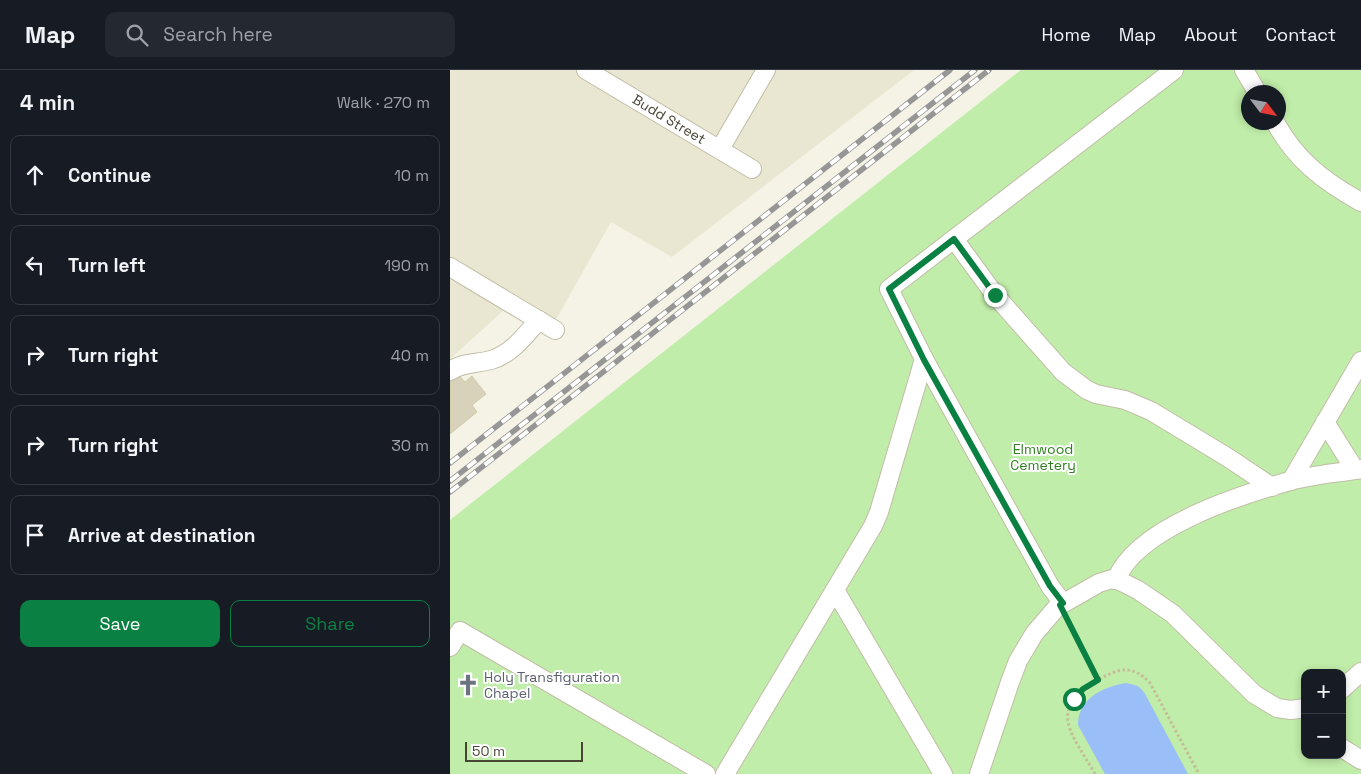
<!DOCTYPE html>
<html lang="en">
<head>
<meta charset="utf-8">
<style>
  body { margin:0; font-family:"Space Grotesk",sans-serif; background:#242831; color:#f1f3f6 }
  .controls { position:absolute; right:15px; bottom:15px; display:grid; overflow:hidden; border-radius:10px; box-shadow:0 2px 8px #0003 }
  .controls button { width:45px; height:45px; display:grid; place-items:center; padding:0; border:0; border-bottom:1px solid #363941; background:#171b24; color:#f1f3f6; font:25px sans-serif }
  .compass { position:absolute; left:791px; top:15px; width:45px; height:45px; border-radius:50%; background:#171b24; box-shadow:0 2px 8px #0003; rotate:122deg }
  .scale { position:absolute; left:15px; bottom:12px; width:118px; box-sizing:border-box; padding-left:5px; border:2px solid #484434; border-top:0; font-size:14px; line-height:18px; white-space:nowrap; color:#484434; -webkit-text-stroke:4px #fff; paint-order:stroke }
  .stop { position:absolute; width:15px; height:15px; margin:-11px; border:4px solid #0b8043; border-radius:50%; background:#fff }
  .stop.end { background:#0b8043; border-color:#fff; box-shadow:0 1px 5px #0008 }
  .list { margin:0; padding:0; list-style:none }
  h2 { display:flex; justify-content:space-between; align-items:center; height:65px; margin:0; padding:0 20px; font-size:21px }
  h2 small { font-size:16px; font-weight:400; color:#9ea1a6 }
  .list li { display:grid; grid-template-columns:32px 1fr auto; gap:15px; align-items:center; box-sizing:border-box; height:80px; margin:0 10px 10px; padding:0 10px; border:1px solid #363941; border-radius:10px }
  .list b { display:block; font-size:19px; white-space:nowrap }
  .list em { font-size:16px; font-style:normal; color:#9ea1a6 }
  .actions { display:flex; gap:10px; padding:15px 20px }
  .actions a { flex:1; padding:11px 0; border:1px solid #0b8043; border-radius:10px; text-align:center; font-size:18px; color:#0b8043 }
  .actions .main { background:#0b8043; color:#fff }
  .icon { flex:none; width:28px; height:28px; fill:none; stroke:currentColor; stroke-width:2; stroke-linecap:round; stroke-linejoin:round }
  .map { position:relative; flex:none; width:911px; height:704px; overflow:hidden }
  header { display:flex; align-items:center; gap:30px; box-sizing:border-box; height:70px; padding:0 25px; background:#171b24; border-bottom:1px solid #363941 }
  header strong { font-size:24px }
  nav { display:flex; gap:28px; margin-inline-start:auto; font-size:18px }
  .search { width:350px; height:45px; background:#242831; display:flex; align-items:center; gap:12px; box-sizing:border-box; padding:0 18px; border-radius:10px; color:#9ea1a6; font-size:19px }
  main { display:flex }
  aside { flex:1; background:#171b24 }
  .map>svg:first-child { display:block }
  .residential { fill:#e9e6d2 }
  .green { fill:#c0eda9; fill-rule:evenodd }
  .water { fill:#9abef8 }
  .building { fill:#d7d2b9; stroke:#d3ccab }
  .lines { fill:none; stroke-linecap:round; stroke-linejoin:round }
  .minor-casing { stroke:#c1bda6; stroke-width:20 }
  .path { stroke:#c4bd96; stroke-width:3; stroke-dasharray:2.5 2.5; stroke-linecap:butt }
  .minor { stroke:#fff; stroke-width:18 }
  .rail-casing { stroke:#969696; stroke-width:5.5 }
  .rail { stroke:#fff; stroke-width:4; stroke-dasharray:11; stroke-linecap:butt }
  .route { stroke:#0b8043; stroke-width:6 }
  .labels { text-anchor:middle; stroke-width:4; stroke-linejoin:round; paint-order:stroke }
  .street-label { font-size:14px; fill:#484434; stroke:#fff }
  .park-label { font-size:14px; fill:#318021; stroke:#fff }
  .worship-label { font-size:14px; fill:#5b616d; stroke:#fff; text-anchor:start }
</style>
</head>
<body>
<header>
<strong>Map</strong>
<div class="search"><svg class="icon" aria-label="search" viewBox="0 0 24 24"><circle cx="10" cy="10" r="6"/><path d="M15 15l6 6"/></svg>Search here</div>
<nav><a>Home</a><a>Map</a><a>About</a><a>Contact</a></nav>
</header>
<main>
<aside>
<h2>4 min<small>Walk · 270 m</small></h2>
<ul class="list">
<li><svg class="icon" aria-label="ahead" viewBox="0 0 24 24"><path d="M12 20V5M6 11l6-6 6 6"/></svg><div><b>Continue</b></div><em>10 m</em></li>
<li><svg class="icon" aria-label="left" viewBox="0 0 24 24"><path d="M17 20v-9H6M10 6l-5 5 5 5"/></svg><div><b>Turn left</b></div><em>190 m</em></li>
<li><svg class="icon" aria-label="right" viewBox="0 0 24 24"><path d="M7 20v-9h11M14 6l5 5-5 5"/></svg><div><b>Turn right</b></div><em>40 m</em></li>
<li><svg class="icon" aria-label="right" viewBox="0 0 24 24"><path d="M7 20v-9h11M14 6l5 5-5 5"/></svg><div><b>Turn right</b></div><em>30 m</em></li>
<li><svg class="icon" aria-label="arrive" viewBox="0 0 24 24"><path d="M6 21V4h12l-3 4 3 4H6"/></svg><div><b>Arrive at destination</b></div></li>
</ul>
<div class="actions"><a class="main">Save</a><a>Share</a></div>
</aside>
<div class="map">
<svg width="911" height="704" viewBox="0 0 911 704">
  <rect width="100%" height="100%" fill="#f4f3e5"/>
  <!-- residential -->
  <polygon class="residential" points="0,0 464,0 222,187 161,152 104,253 66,229 0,289"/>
  <!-- green -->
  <path class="green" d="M571,0H911V704H0V450ZM798,22H828V52H798ZM855,603H892V685H855Z"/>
  <!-- water -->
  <path class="water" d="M676,613L688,616L694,622L738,704H655L628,655C628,628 653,617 676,613Z"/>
  <!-- building -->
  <polygon class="building" points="7,303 15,312 22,306 36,324 22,335 27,342 0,364 0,309"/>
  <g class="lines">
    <!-- minor casing -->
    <g class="minor-casing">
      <g id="minor">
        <polyline points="136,0 302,99"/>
        <polyline points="794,0 807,22"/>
        <path d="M825,52C846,90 873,111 911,132"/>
        <polyline points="270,79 316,0"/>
        <polyline points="504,169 545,225 613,302 637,320 646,324 675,330 701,341 777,387 822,417"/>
        <polyline points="0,197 105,260"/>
        <polyline points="474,289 600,516 613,533"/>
        <path d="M0,301C12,292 27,294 41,290C62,284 75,265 89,250"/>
        <polyline points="875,352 905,400"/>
        <polyline points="841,411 911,291"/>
        <path d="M666,510C686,458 790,425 840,411C862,405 888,403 911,399"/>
        <polyline points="385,520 493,704"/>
        <polyline points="0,577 10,561 256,704"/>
        <polyline points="892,619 911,602"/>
        <polyline points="892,678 911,690"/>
        <polyline points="275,704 423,456 429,442 474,289 439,219 724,0"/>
        <polyline points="529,704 560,612 568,591 584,564 607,537 649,513 662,509 670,511 688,520 723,544 804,624 827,638 841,640 855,638"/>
      </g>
    </g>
    <!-- path -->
    <g class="path">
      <path d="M617,549L648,610C669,598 682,594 700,613L749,704"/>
      <path d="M645,704C622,663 596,641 648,610"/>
    </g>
    <!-- minor -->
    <use href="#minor" class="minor"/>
    <!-- rail casing -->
    <g class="rail-casing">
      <g id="rail">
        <polyline points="0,393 500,0"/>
        <polyline points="0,411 525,0"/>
        <polyline points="0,422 539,0"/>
      </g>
    </g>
    <!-- rail -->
    <use href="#rail" class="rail"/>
  </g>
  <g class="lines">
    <!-- route -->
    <polyline class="route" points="545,225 504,169 439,219 474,290 600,516 613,533 610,535 648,610 633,619 624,629"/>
  </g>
  <!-- icons -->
  <defs>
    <g id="church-bare" transform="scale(1.725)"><path d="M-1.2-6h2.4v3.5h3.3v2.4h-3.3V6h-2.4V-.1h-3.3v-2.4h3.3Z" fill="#6b7280" stroke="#fff" stroke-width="2.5" paint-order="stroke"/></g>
  </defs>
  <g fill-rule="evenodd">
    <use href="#church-bare" x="18" y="615"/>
  </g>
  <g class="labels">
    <!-- street labels -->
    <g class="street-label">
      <text transform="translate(219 49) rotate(31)" y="5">Budd Street</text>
    </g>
    <!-- park labels -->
    <g class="park-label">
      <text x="593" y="384">Elmwood<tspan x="593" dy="16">Cemetery</tspan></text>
    </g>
    <!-- worship labels -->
    <g class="worship-label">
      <text x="34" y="612">Holy Transfiguration<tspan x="34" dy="16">Chapel</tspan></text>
    </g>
  </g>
</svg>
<div class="controls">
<button>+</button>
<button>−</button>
</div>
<svg class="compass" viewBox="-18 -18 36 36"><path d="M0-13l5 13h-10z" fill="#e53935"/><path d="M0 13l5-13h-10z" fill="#9ea1a6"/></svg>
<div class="scale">50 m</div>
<div class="stop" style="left:624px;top:629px"></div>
<div class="stop end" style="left:545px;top:225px"></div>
</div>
</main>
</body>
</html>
